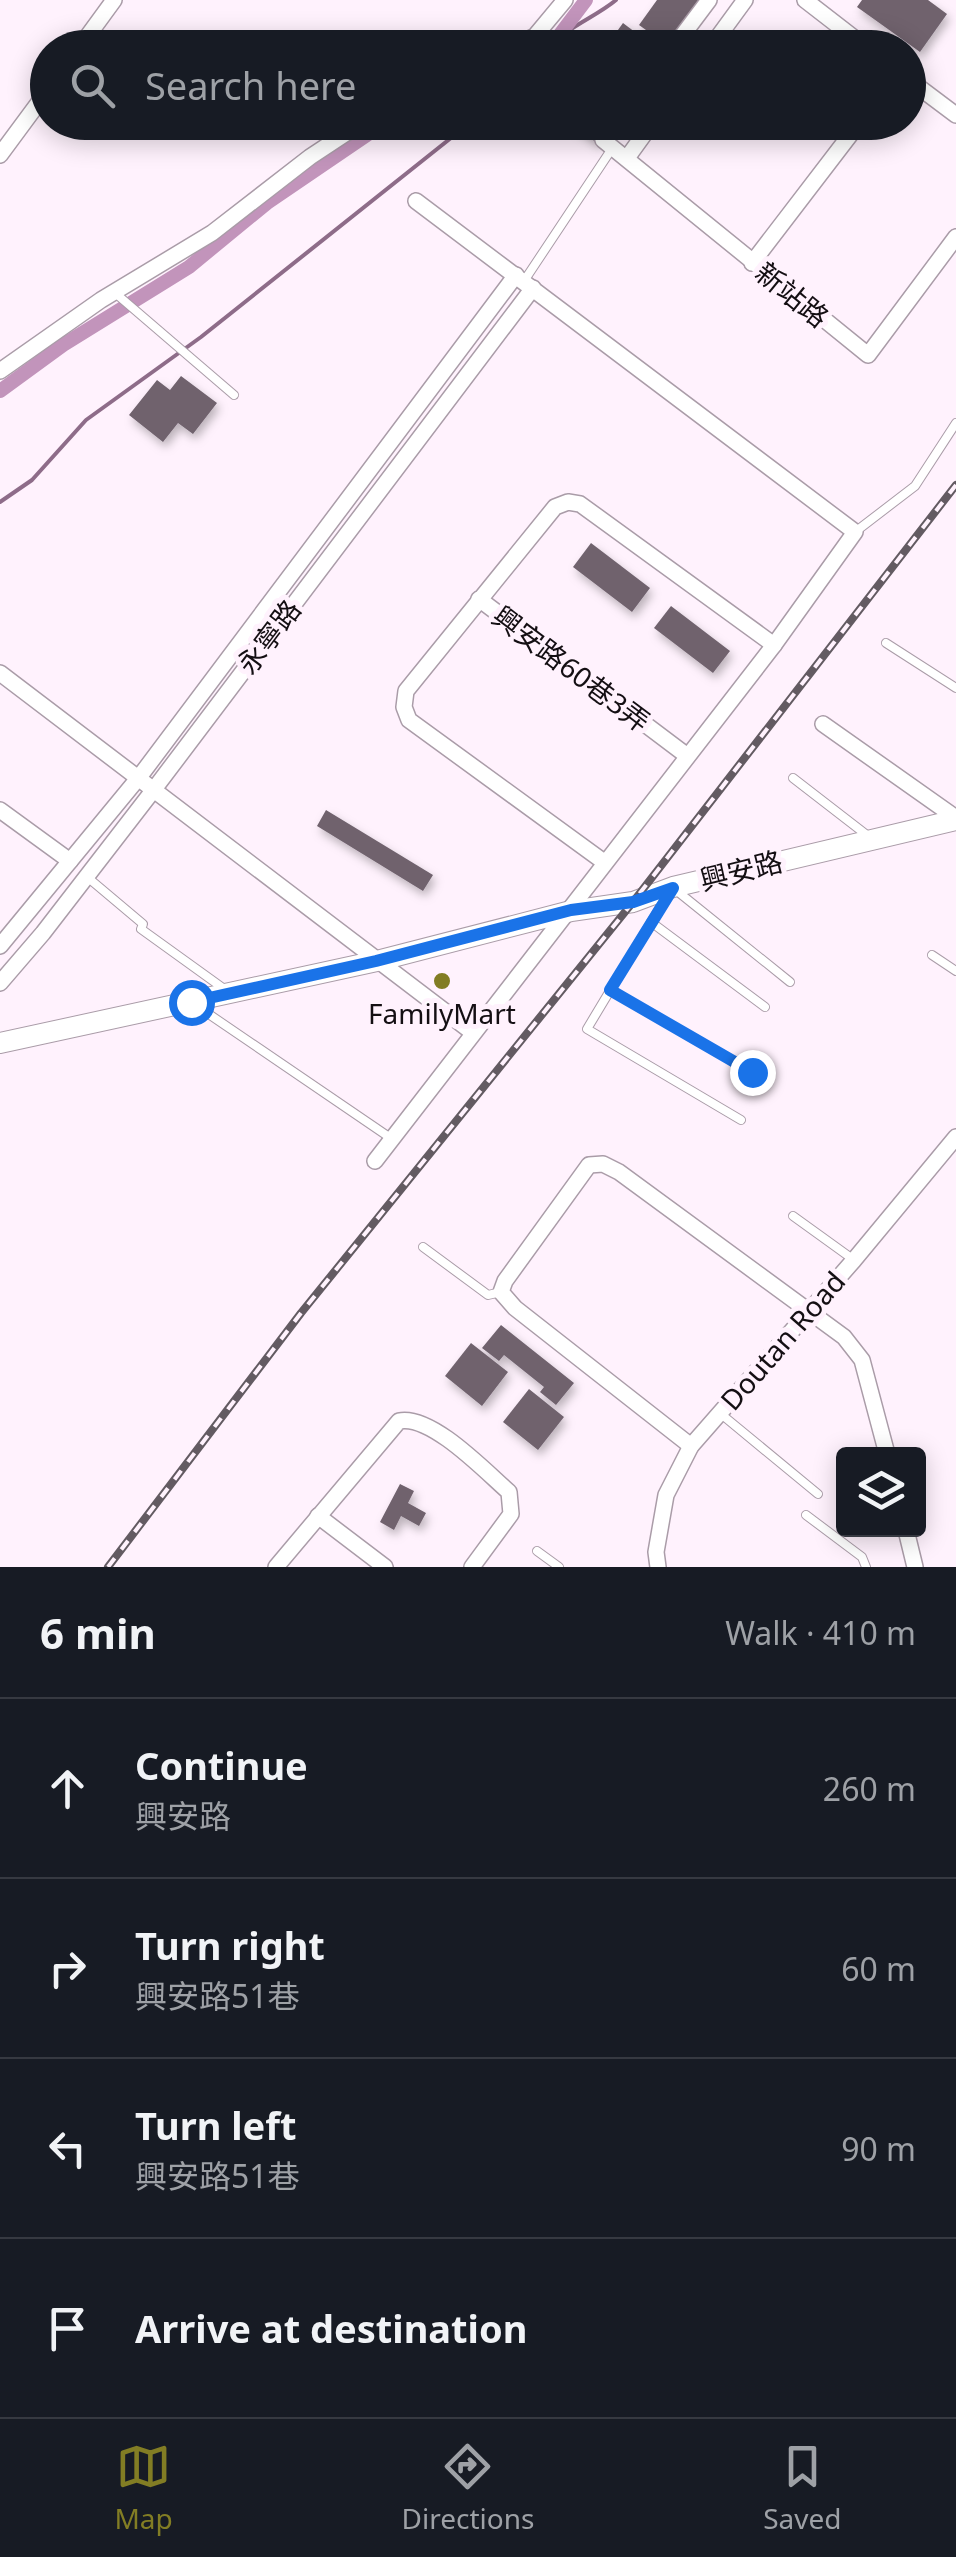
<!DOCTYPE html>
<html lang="en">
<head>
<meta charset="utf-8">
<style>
  body { margin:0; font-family:"Noto Sans","Noto Sans TC",sans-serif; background:#20242c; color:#f1f3f6 }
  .controls { position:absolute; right:30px; bottom:30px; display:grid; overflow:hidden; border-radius:10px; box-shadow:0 5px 25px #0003 }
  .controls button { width:90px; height:90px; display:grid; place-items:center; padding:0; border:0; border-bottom:2px solid #363941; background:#171b24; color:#f1f3f6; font:50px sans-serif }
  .stop { position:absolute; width:30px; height:30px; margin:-22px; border:8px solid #1a73e8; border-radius:50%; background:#fff }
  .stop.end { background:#1a73e8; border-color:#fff; box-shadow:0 2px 10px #0008 }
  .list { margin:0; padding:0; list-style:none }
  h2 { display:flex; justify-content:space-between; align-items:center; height:130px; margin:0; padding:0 40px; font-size:42px }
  h2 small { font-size:32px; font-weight:400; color:#9ea1a6 }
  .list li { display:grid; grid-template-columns:65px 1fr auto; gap:30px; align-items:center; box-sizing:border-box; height:180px; padding:0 40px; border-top:2px solid #363941 }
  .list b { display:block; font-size:38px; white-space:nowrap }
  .list p { margin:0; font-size:32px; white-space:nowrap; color:#9ea1a6 }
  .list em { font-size:32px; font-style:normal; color:#9ea1a6 }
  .icon { flex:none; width:55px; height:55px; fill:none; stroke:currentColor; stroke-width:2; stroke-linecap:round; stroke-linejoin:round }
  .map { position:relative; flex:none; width:956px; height:1567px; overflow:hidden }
  .search { position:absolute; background:#171b24; box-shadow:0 5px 25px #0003; left:30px; right:30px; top:30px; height:110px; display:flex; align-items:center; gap:25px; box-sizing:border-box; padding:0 35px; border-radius:55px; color:#9ea1a6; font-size:38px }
  .sheet { height:850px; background:#171b24 }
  nav { display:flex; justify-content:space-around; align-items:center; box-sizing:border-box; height:140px; border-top:2px solid #363941; background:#171b24; font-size:28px; color:#9ea1a6 }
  nav a { display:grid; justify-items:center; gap:5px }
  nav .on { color:#827d24 }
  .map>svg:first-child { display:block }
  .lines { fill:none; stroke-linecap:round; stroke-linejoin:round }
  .stream { stroke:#8e6c89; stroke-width:4 }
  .canal { stroke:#c294bb; stroke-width:14 }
  .building { fill:#6f626d; filter:url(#shadow) }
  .lane-casing { stroke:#aa9ca8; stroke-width:10 }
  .street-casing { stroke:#aa9ca8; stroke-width:18 }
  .secondary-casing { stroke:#aa9ca8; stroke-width:22 }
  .lane { stroke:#fff; stroke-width:8 }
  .street { stroke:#fff; stroke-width:15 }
  .secondary { stroke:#fff; stroke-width:20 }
  .rail-casing { stroke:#635b62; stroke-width:8 }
  .rail { stroke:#fff2fd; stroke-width:4; stroke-dasharray:11; stroke-linecap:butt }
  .route { stroke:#1a73e8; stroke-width:12 }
  .poi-dot { fill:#827d24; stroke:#fff2fd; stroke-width:4 }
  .labels { text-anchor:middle; stroke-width:10; stroke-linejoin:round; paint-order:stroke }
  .street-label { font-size:28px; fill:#140f13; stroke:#fff2fd }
  .poi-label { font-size:28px; fill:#140f13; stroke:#fff2fd }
</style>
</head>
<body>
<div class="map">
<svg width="956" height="1567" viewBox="0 0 956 1567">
  <defs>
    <filter id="shadow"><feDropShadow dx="3" dy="5.5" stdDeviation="5" flood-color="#0004"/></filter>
  </defs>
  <rect width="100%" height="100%" fill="#fff2fd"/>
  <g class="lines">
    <!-- stream -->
    <g class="stream">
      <path d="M550,48C566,27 596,17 616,0"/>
      <polyline points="0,502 32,480 86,420 201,337 471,122"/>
    </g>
    <!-- canal -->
    <g class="canal">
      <polyline points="546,48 558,37 586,0"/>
      <polyline points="0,391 63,345 189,267 267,203 386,122"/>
    </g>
  </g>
  <!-- building -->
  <g class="building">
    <polygon points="657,0 700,0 667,45 639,25"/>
    <polygon points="862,0 928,0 947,14 920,52 857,7"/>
    <polygon points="623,23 656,48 605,48"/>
    <polygon points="569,122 612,122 597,143"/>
    <polygon points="181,376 217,403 193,434 178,423 163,442 129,415 157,380 170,390"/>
    <polygon points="591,543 650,588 632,612 573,567"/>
    <polygon points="671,606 730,651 713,673 654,628"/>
    <polygon points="326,810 433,875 423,891 317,826"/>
    <polygon points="501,1325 574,1383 556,1405 540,1392 544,1387 504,1355 499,1361 482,1348"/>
    <polygon points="471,1343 508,1372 482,1406 445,1376"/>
    <polygon points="529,1389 564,1417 538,1450 503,1422"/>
    <polygon points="400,1484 414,1491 408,1503 426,1513 419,1526 401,1516 394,1530 380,1522"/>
  </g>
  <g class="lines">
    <!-- lane casing -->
    <g class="lane-casing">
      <g id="lane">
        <polyline points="524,281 613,147"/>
        <polyline points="114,292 234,395"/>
        <polyline points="855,532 915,486 956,423"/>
        <polyline points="886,643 956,688"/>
        <polyline points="793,778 868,836"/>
        <polyline points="86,876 143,924 141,929 227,991"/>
        <polyline points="677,891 790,982"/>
        <polyline points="668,894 587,1029 741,1120"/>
        <polyline points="651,922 765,1007"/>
        <polyline points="932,955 956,971"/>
        <polyline points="610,990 751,1071"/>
        <polyline points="194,1004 392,1139"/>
        <polyline points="793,1216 854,1260"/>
        <polyline points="423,1247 488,1295 501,1292"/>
        <polyline points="721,1414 818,1494"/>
        <polyline points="806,1515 862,1557 866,1567"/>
        <polyline points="537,1551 559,1567"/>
      </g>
    </g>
    <!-- street casing -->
    <g class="street-casing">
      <g id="street">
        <polyline points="805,0 867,48"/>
        <polyline points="79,48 114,0"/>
        <polyline points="510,48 535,36 565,0"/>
        <polyline points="673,48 709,0"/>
        <polyline points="710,48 745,0"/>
        <polyline points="908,79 956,115"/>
        <polyline points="616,122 603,140 868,355 956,237"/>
        <polyline points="0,155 48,90"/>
        <polyline points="627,158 653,122"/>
        <polyline points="752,263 860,122"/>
        <polyline points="0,371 101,300 212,233 310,157 363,122"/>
        <polyline points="479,599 686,755"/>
        <polyline points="0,673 472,1032"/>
        <polyline points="823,724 956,818"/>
        <polyline points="0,810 70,861"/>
        <polyline points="604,862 409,720 404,707 406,691 555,507 568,502 580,504 774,645"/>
        <polyline points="0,946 140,776 516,275"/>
        <polyline points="0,983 43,933 155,788 533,288"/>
        <polyline points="375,1161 774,645 855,532 416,201"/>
        <polyline points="691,1446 515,1308 501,1292 505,1281 589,1165 603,1164 619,1172 844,1337 862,1360 887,1454"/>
        <polyline points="318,1516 385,1567"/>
        <polyline points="906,1530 915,1567"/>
        <path d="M276,1567L399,1421C431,1414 485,1471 509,1492L511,1514L472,1567"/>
        <polyline points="658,1567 656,1552 666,1495 691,1446 854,1260 956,1137"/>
      </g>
    </g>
    <!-- secondary casing -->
    <g class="secondary-casing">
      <polyline id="secondary" points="0,1043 377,961 571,911 633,902 673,887 956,820"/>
    </g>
    <!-- lane -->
    <use href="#lane" class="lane"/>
    <!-- street -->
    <use href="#street" class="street"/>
    <!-- secondary -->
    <use href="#secondary" class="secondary"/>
    <!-- rail casing -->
    <g class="rail-casing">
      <polyline id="rail" points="108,1567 301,1313 633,902 956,485"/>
    </g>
    <!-- rail -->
    <use href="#rail" class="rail"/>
  </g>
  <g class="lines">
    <!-- route -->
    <polyline class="route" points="191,1002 376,961 571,910 633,902 673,888 610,990 752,1072"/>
  </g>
  <!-- markers -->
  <circle class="poi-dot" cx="442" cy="981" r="10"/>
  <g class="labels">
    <!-- street labels -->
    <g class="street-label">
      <text transform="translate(792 295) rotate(39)" y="10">新站路</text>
      <text transform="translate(269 637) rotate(-53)" y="10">永寧路</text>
      <text transform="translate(571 669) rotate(37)" y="10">興安路60巷3弄</text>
      <text transform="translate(741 871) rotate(-14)" y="10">興安路</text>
      <text transform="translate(783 1341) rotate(-49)" y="10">Doutan Road</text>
    </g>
    <!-- poi labels -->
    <g class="poi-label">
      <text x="442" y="1024">FamilyMart</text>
    </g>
  </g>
</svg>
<div class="controls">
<button><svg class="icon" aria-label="layers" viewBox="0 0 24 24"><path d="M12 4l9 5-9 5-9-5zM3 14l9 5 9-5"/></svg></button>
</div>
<div class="stop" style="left:191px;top:1002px"></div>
<div class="stop end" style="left:752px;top:1072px"></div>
<div class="search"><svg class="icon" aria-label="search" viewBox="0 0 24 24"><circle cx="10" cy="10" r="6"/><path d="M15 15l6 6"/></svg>Search here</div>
</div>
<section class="sheet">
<h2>6 min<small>Walk · 410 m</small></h2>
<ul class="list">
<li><svg class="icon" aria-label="ahead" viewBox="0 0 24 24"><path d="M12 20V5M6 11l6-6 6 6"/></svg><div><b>Continue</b><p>興安路</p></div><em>260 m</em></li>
<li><svg class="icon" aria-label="right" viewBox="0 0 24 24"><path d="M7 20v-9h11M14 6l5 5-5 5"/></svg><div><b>Turn right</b><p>興安路51巷</p></div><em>60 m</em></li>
<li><svg class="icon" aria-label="left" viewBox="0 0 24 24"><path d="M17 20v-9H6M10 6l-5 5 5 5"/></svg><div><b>Turn left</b><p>興安路51巷</p></div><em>90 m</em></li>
<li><svg class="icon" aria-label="arrive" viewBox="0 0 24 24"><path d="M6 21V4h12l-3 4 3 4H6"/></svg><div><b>Arrive at destination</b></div></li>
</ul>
</section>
<nav>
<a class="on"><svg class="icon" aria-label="map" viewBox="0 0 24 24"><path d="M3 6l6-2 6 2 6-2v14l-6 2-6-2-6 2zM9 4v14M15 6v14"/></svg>Map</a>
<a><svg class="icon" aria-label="directions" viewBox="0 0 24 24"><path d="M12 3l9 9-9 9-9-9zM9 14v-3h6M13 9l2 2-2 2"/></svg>Directions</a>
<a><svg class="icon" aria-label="saved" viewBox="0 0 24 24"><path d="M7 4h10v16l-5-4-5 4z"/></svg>Saved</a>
</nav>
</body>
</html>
